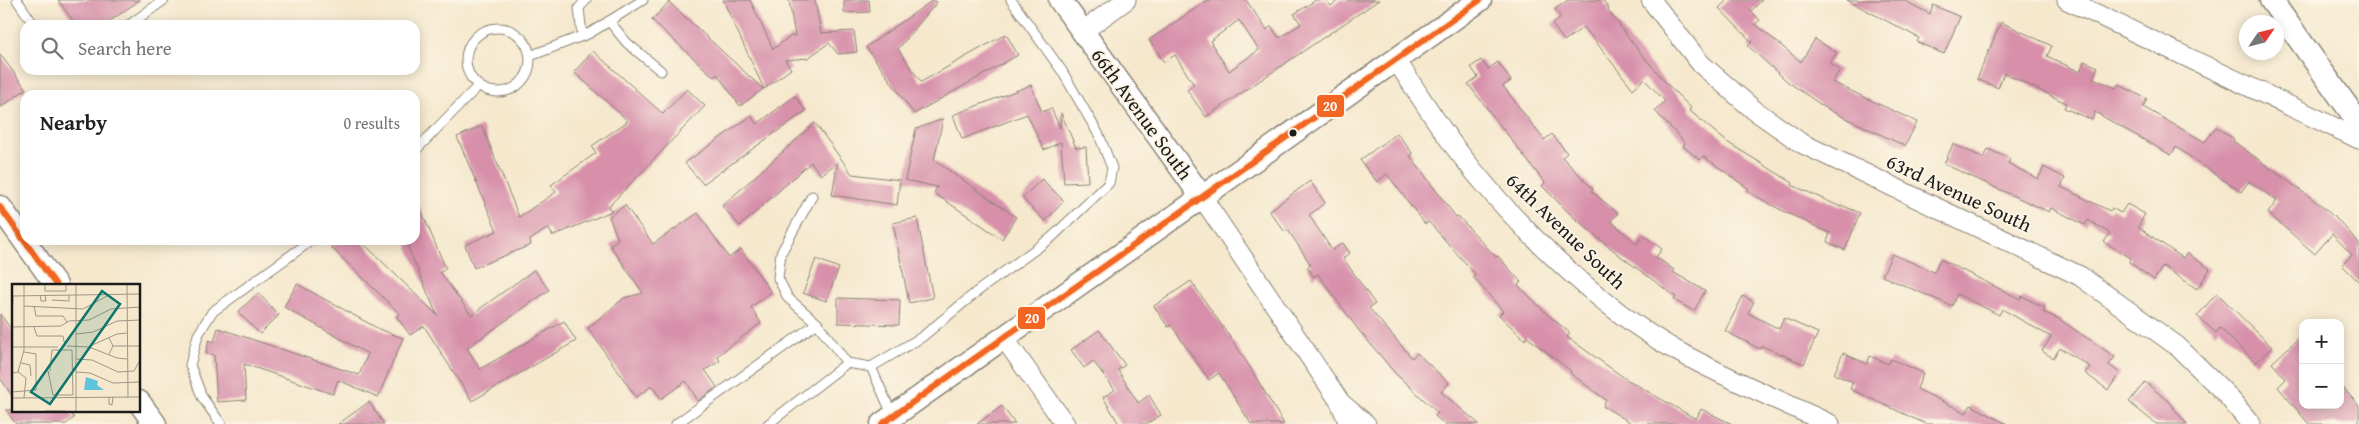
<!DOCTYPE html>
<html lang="en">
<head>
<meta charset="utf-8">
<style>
  body { margin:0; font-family:"Gentium Book Plus",serif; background:#f2f2f2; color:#202124 }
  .controls { position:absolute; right:15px; bottom:15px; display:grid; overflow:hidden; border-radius:10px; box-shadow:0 2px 12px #0003 }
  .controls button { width:45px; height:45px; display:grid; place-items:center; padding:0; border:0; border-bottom:1px solid #e0e0e0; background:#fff; color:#202124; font:25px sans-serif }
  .compass { position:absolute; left:2239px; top:15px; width:45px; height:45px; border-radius:50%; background:#fff; box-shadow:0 2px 12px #0003; rotate:55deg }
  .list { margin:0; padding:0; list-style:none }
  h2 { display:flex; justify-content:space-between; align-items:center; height:65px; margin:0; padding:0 20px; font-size:21px }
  h2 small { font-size:16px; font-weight:400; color:#757577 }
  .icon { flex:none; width:28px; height:28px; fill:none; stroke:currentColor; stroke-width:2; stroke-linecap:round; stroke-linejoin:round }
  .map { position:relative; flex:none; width:2359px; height:424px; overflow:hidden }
  .search { position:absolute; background:#fff; box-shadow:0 2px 12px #0003; left:20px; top:20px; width:400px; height:55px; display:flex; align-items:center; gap:12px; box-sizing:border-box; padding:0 18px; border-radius:15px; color:#757577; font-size:19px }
  .panel { position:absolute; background:#fff; box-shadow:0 2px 12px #0003; left:20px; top:90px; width:400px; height:155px; border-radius:15px }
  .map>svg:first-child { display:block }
  .building { fill:#d78faa; fill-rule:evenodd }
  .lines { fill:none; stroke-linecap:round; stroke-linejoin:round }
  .service-casing { stroke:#888274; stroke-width:11 }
  .minor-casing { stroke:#888274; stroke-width:21 }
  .tertiary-casing { stroke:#888274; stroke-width:25 }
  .service { stroke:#fff; stroke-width:9 }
  .minor { stroke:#fff; stroke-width:19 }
  .tertiary { stroke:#fff; stroke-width:22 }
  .bus-1-casing { stroke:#fcf5e5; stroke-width:10 }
  .bus-1 { stroke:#f26522; stroke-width:6 }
  .bus-dot { fill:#1c1c1c; stroke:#fcf5e5; stroke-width:2 }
  .labels { text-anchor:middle; stroke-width:4; stroke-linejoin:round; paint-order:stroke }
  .street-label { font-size:20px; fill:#1c1c1c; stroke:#fcf5e5 }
  .inset-road { fill:none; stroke:#9e9686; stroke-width:1 }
  .view { fill:#0f766e; fill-opacity:0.15; stroke:#0f766e; stroke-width:2.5 }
  .inset-edge { fill:none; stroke:#1c1c1c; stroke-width:2.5 }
  .line-badge { stroke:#fcf5e5; stroke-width:2 }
  .badge-label { font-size:14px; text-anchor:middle; font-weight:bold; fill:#fff }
</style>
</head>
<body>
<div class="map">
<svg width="2359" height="424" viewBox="0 0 2359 424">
  <rect width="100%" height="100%" fill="#fcf5e5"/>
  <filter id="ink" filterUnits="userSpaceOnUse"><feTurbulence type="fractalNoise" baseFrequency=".02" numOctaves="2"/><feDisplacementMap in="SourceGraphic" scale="10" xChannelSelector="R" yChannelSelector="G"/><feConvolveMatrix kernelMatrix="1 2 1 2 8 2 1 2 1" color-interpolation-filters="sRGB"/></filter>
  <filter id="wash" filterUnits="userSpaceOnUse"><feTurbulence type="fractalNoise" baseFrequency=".0096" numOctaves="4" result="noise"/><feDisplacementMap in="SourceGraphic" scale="20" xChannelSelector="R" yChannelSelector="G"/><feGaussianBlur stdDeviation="1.12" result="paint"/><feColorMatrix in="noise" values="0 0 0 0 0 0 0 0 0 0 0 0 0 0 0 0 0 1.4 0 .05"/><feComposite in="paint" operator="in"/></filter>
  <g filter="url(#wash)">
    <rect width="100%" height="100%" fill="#f5e8cd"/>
    <g id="blocks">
      <!-- building -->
      <g class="building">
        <polygon points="58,0 140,0 104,25 76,25"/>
        <polygon points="723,0 750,0 773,49 791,36 795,36 789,0 815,0 821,33 854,31 857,52 838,54 829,43 808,58 785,60 791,69 764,89"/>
        <polygon points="844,0 869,0 870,12 844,13"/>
        <polygon points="933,0 937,2 898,49 921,82 1006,34 1018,55 914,114 866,47"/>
        <path d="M1208,0H1246L1267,30L1271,26L1279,38L1301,24L1294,14L1316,0H1326L1331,6L1339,0H1379L1206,117L1187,90L1194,85L1175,55L1164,62L1149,40ZM1239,20L1259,50L1229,71L1210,41Z"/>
        <polygon points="1568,0 1603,0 1609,9 1608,10 1638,50 1667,84 1691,108 1689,110 1727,142 1793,183 1792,185 1841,207 1841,205 1860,213 1845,250 1827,242 1830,233 1781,210 1747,191 1749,189 1703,156 1700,160 1683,146 1685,143 1655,111 1665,101 1644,79 1633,89 1584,27 1564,41 1552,24 1561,18 1555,9"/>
        <polygon points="1727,0 1762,0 1751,11 1760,20 1755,24 1801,62 1815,39 1837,53 1829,63 1840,70 1832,82 1917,122 1905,146 1827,109 1788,82 1748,46 1752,42 1719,8"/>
        <polygon points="1847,0 1903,0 1930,14 1933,5 1960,17 1944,54 1917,42 1919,38"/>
        <polygon points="669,2 763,89 740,106 717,74 714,77 652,20"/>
        <polygon points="2001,22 2052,46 2047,56 2080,72 2084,61 2098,67 2093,78 2116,88 2118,84 2147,99 2143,107 2205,142 2216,127 2234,139 2233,141 2318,203 2341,223 2359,243 2359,282 2342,265 2352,255 2332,234 2315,254 2268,213 2277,201 2249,181 2241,192 2176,147 2171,155 2095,112 2092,120 2064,108 2066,103 2004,73 1998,88 1977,79"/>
        <polygon points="593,51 663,114 687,89 705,106 608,207 612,211 553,236 548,228 530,240 531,245 474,268 465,245 497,231 457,137 482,126 519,217 556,192 551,185 596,153 592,146 628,121 574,72"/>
        <polygon points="0,54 26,89 0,108"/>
        <polygon points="1481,60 1488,69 1498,62 1511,81 1503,86 1544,140 1552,134 1567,153 1562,157 1593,189 1591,191 1618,213 1611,221 1637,244 1643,235 1662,249 1656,257 1674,270 1673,272 1705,291 1694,311 1674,300 1676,297 1619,255 1571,215 1542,186 1545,183 1468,84 1478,77 1471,67"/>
        <polygon points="1031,85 1042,112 1051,108 1060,128 1061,113 1076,148 1086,147 1088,182 1064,183 1061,142 1044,150 1027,114 962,139 953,115"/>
        <polygon points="795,96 806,111 703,184 685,163 751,116 757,124"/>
        <polygon points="943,119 934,160 1016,217 1002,239 934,193 937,187 905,180 916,129"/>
        <polygon points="815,123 852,174 900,180 897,205 832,195 838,162 821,175 811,162 740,226 722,206"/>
        <polygon points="1397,133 1413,154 1410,156 1456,217 1458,216 1496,257 1498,256 1521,282 1518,285 1548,315 1570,333 1567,337 1626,379 1696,419 1701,409 1732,424 1633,424 1603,406 1606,400 1570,373 1571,371 1527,337 1525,340 1499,315 1503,311 1473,277 1476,275 1429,222 1425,224 1387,174 1377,182 1360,160"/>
        <polygon points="1953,144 1984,158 1988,149 2010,159 2008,163 2038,179 2044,167 2065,178 2061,187 2110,211 2112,208 2121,213 2127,204 2145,214 2138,227 2183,258 2187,253 2210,269 2197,289 2163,266 2154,280 2129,262 2131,258 2104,242 2110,233 2088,220 2085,225 2051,208 2049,212 1944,164"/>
        <polygon points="1042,179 1064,201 1045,221 1022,198"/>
        <polygon points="1310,181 1325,203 1309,215 1332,250 1343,243 1350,253 1343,258 1375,304 1369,308 1412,358 1417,353 1449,383 1441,392 1479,424 1444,424 1435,416 1438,413 1395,373 1357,328 1318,274 1314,277 1307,267 1311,265 1288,230 1285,232 1269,211"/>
        <polygon points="415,196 446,269 440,272 471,315 534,270 549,290 467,348 480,369 564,321 576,341 472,401 424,326 410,335 396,316 400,314 331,247 338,240 360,240 437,315 405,240 415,240"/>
        <polygon points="625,205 653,244 698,213 729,258 741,249 771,292 751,307 761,323 717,356 720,361 705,370 717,387 698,401 686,381 661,399 652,386 636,397 588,328 624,298 643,293 610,245 618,239 609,217"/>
        <polygon points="917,218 933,298 909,303 893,223"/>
        <polygon points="1892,254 1934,272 1940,259 2020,299 2022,296 2045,308 2043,312 2059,319 2115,357 2109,365 2120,373 2108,390 2085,373 2090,367 2060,348 2053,358 2042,351 2051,337 2002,309 1999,315 1957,294 1952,306 1882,276"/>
        <polygon points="816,259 839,268 826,301 803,293"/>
        <polygon points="1191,281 1243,356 1284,424 1251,424 1219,373 1209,380 1171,325 1168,327 1154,306"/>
        <polygon points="297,284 379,329 403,338 378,397 338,380 333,394 244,364 246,400 217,402 214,355 206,353 209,340 214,342 218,328 359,375 368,354 284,307"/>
        <polygon points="258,293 279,315 260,334 238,312"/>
        <polygon points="2217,293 2272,347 2256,363 2220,328 2216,333 2197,316"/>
        <polygon points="1743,296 1754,302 1748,313 1779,329 1784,318 1818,333 1804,364 1762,346 1760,349 1725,331"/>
        <polygon points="838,298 900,300 899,325 838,323"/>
        <polygon points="0,314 14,333 14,398 0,378"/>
        <polygon points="1099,330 1125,365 1118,370 1138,403 1149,395 1161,415 1146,424 1119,424 1103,397 1115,390 1093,361 1084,368 1071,350"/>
        <polygon points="2303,334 2303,405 2340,405 2340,384 2359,406 2359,424 2309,424 2278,387 2286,379 2272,363"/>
        <polygon points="1843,353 1867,364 1870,356 1888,364 1891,359 1923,373 1917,389 1966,413 1971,405 2007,424 1926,424 1850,389 1853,382 1834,374"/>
        <polygon points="2145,382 2167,400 2187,424 2156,424 2129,402"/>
        <polygon points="369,402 384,424 338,424"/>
        <polygon points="1002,406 1015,424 977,424"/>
        <polygon points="6,410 69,410 74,418 66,424 16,424"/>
      </g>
    </g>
  </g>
  <g filter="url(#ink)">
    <use href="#blocks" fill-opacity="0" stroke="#888274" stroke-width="1"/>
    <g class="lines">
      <!-- service casing -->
      <g class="service-casing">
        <g id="service">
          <polyline points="17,0 34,25"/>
          <polyline points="609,21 627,43 661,71"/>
          <polyline points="129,25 164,0"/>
          <circle cx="498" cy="60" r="32"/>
          <polyline points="582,36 579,8 586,0"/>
          <polyline points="530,56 590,33 643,0"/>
          <polyline points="415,151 478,86"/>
          <polyline points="812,196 781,253 778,278 788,298 817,323 847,363"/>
          <polyline points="871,367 893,416"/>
          <polyline points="221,424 202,397 190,365 198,335 212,312 312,240"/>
          <polyline points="676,424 817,323"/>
          <polyline points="768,424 847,363 871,367 922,337 979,290 1051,238 1109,183 1112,168 1099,135 1062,71 1011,0"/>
        </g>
      </g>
      <!-- minor casing -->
      <g class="minor-casing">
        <g id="minor">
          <polyline points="1651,0 1701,64 1754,110 1801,143 2080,276 2177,346 2226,394 2251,424"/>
          <polyline points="2067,0 2359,139"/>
          <polyline points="1083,31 1126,0"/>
          <path d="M1396,60C1416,90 1435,121 1457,150C1513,223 1597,306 1677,351C1726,378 1779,400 1830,424"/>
          <polyline points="1202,197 1340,402 1349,424"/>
          <polyline points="1004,338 1065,424"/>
          <polyline points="1342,404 1366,424"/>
        </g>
      </g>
      <!-- tertiary casing -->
      <g class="tertiary-casing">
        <g id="tertiary">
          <polyline points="1060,0 1202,197"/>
          <polyline points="2271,0 2359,123"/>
          <polyline points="0,207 56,285"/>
          <polyline points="139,402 155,424"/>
          <polyline points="882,424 1480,0"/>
        </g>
      </g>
      <!-- service -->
      <use href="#service" class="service"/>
      <!-- minor -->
      <use href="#minor" class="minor"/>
      <!-- tertiary -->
      <use href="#tertiary" class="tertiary"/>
      <!-- bus-1 casing -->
      <g class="bus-1-casing">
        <g id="bus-1">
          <polyline points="0,207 56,285"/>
          <polyline points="882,424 1480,0"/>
        </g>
      </g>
      <!-- bus-1 -->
      <use href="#bus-1" class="bus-1"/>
    </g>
  </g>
  <!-- markers -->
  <circle class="bus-dot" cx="1293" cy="133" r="4.5"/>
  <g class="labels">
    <!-- street labels -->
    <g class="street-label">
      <text transform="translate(1142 114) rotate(54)" y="7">66th Avenue South</text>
      <text transform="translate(1959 193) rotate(25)" y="7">63rd Avenue South</text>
      <text transform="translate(1566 231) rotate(44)" y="7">64th Avenue South</text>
    </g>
  </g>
  <!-- overview -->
  <g transform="translate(12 284)">
    <rect width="128" height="128" fill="#f5e8cd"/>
    <path d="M74,93L86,97L85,101L92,106H72Z" fill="#5ec4dc"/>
    <path class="inset-road" d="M33,0V7H54V0M64,0V127M115,0L116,113M28,11L29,17H34L33,11M0,12L128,10M40,16L57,17V11M12,22L71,25L95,12M22,22L24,32H51L55,38M0,32L1,12M0,43L49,42L57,37L77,36L99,25L128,23M22,43L25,52H51L53,62M64,50L81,48L105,37L128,36M97,54L101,62L97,70M55,62L77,63L105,74L115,75M78,62L105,50L115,49M101,62H128M0,63H46M64,75L80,76L106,88L122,87L128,76M9,79L18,81L19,92M6,88L12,66V0M64,88L78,89L101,99L128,98M0,89L6,88L14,94L12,114M37,90L36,87L41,111H61L60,66H40L38,87M0,108L24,106V70L12,68M97,113V120L100,121L101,113M0,114L128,113M33,127H53"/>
    <path class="view" d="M90,7L108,20L38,120L19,108Z"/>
    <rect width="128" height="128" class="inset-edge"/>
  </g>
  <g class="line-badge">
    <rect x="1316" y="94" width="29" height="24" rx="5" fill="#f26522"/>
    <rect x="1017" y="306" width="29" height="24" rx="5" fill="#f26522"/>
  </g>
  <g class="badge-label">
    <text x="1330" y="111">20</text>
    <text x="1032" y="323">20</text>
  </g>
</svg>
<div class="controls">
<button>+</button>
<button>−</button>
</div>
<svg class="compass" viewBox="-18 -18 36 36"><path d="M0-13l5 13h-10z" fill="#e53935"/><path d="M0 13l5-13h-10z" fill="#757577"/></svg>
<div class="search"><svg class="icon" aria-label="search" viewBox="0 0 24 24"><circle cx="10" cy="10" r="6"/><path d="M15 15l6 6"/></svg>Search here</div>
<section class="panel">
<h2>Nearby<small>0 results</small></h2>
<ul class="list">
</ul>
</section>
</div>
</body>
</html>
